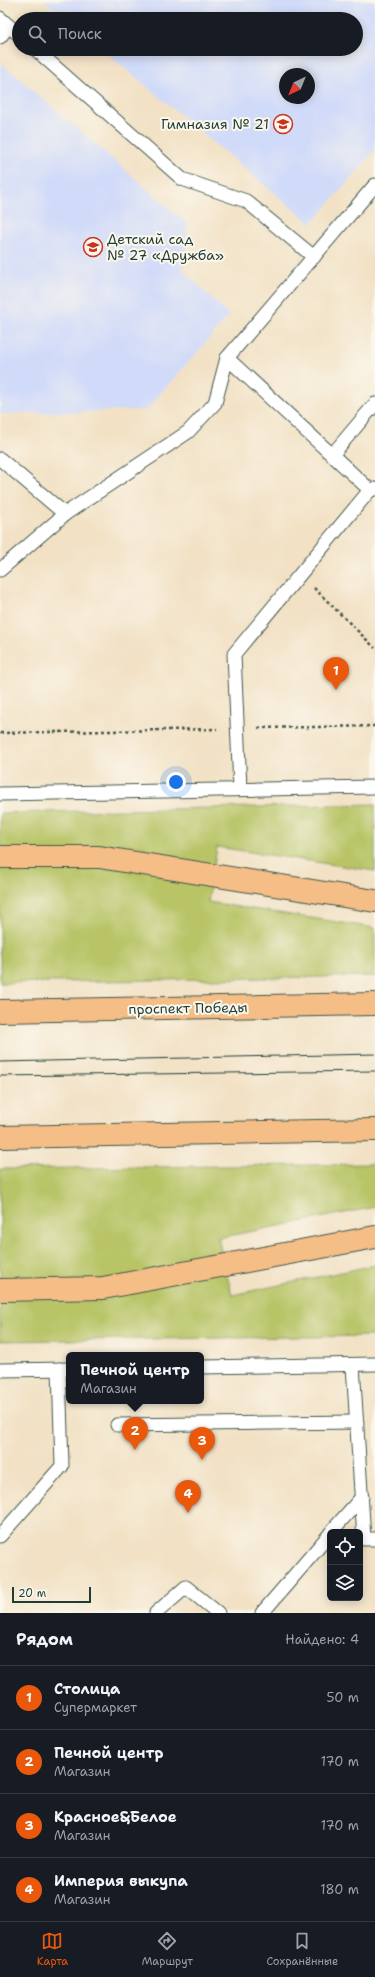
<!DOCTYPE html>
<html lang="ru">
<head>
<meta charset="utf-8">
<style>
  body { margin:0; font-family:"Shantell Sans",sans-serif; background:#20242c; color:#f1f3f6 }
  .controls { position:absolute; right:12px; bottom:12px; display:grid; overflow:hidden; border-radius:6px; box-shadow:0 2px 10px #0003 }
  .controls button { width:36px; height:36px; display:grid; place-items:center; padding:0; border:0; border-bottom:1px solid #363941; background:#171b24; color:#f1f3f6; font:20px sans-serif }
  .compass { position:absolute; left:279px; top:68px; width:36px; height:36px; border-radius:50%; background:#171b24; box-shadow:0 2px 10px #0003; rotate:223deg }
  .scale { position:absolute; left:12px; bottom:10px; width:79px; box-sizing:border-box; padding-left:4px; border:2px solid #1f3d34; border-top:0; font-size:11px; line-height:14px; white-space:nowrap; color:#1f3d34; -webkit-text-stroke:3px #fbf7ec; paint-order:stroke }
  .you { position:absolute; left:176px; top:782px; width:14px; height:14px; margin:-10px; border:3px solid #fff; border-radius:50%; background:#1a73e8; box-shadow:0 0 0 6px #1a73e833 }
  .badge { display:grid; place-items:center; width:26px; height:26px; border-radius:50%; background:#ea580c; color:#fff; font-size:13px; font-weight:700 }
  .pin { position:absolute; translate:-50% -33px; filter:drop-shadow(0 1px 2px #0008) }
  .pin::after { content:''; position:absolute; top:21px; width:14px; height:12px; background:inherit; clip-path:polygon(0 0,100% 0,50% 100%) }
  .popup { position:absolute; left:66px; top:1352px; width:138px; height:52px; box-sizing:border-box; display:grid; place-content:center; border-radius:6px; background:#171b24; filter:drop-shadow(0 1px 3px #0005); font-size:13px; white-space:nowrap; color:#9ea1a6 }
  .popup b { font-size:15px; color:#f1f3f6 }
  .popup::after { content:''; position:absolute; left:50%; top:100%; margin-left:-8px; border:8px solid transparent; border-top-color:#171b24 }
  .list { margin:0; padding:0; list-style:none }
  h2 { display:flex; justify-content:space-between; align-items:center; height:52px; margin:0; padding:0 16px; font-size:17px }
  h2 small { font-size:13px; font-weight:400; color:#9ea1a6 }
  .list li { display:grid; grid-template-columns:26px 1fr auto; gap:12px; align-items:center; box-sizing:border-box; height:64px; padding:0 16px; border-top:1px solid #363941 }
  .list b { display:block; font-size:15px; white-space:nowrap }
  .list p { margin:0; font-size:13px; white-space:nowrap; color:#9ea1a6 }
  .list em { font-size:13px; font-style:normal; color:#9ea1a6 }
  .icon { flex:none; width:22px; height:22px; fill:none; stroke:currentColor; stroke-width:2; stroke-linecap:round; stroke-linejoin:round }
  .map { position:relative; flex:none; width:375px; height:1613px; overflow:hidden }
  .search { position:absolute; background:#171b24; box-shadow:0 2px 10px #0003; left:12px; right:12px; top:12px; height:44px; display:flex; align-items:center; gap:10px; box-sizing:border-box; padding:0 14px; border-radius:22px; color:#9ea1a6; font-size:15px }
  .sheet { height:308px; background:#171b24 }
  nav { display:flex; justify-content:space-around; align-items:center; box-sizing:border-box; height:56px; border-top:1px solid #363941; background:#171b24; font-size:11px; color:#9ea1a6 }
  nav a { display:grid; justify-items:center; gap:2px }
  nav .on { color:#ea580c }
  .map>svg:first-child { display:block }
  .built { fill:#d0daf9; fill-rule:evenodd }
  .grass { fill:#b8c466; stroke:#6c804d }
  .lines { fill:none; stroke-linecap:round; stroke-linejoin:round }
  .service-casing { stroke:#3f564a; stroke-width:15 }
  .primary-casing { stroke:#3f564a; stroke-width:24 }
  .path { stroke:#3f564a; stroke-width:2.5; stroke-dasharray:3 3; stroke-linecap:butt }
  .service { stroke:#fff; stroke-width:13 }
  .primary { stroke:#f6be87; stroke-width:22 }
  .tram { stroke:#1f3d34; stroke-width:1 }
  .labels { text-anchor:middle; stroke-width:4; stroke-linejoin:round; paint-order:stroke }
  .poi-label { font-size:14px; fill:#1f3d34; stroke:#fbf7ec; text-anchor:end }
  .street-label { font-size:14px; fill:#1f3d34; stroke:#fbf7ec }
</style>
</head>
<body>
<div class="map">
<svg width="375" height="1613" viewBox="0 0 375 1613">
  <rect width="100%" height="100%" fill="#fbf7ec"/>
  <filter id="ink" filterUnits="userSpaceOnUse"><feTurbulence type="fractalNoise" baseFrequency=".025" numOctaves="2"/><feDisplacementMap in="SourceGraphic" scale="8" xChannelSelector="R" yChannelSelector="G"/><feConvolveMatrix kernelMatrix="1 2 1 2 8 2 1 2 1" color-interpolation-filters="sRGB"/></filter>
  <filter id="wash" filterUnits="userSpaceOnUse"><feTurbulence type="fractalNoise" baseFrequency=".012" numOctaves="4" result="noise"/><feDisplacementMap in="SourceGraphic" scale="16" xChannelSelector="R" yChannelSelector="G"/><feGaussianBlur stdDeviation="0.9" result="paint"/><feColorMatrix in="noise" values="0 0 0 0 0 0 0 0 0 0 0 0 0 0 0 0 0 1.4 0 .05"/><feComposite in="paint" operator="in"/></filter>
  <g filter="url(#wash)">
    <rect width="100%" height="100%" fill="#f2e1c4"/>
    <!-- built -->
    <g class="built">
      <path d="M44,0H375V150L311,224L102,49H356V19H66ZM285,74H309V98H285Z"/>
      <polygon points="0,62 188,224 183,270 229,316 146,410 0,414"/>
    </g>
    <!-- grass -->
    <g class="grass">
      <polygon points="375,804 375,871 217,847 208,902 375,928 375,976 0,983 0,813"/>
      <polygon points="375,1164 375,1207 218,1238 232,1295 375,1265 375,1336 0,1341 0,1169"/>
    </g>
  </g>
  <g filter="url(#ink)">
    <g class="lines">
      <!-- service casing -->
      <g class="service-casing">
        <g id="service">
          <polyline points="0,18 19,35"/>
          <polyline points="0,37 9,26"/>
          <polyline points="35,49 182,179 246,201 314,257"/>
          <polyline points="227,358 370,490 375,489"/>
          <polyline points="332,455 375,404"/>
          <polyline points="0,459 65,514 188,432 215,403 227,358 375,185"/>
          <polyline points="0,570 65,514"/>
          <polyline points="240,788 234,654 370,490"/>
          <polyline points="0,794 375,787"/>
          <polyline points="353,1365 364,1539 375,1539"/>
          <polyline points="201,1367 375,1364"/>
          <polyline points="0,1370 69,1369"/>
          <polyline points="117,1425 357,1422"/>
          <polyline points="331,1532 362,1497"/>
          <polyline points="0,1536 62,1466 59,1369"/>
          <polyline points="156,1613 186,1587 218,1613"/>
          <polyline points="262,1613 330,1534"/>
        </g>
      </g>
      <!-- primary casing -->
      <g class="primary-casing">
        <g id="primary">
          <polyline points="0,857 99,857 375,901"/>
          <polyline points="0,1011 375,1004"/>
          <polyline points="0,1137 375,1130"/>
          <polyline points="0,1290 103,1288 375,1237"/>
        </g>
      </g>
      <!-- path -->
      <g class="path">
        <polyline points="314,588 375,648"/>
        <polyline points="258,728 375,726"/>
        <polyline points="0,733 217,729"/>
      </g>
      <!-- service -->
      <use href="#service" class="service"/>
      <!-- primary -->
      <use href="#primary" class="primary"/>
      <!-- tram -->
      <g class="tram">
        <polyline points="0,1062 375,1054"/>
        <polyline points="0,1076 375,1071"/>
      </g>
    </g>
  </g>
  <!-- icons -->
  <defs>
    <g id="school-ring" transform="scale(1)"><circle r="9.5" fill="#fbf7ec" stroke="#c8321e" stroke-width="1.5"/><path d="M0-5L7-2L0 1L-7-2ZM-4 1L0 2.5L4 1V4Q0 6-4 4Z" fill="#c8321e"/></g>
  </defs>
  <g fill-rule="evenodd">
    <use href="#school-ring" x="283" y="124"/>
    <use href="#school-ring" x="93" y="247"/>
  </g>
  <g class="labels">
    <!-- poi labels -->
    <g class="poi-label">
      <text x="269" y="129">Гимназия № 21</text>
      <text x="107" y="244" text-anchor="start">Детский сад<tspan x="107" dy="16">№ 27 «Дружба»</tspan></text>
    </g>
    <!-- street labels -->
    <g class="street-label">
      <text transform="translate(188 1008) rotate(-1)" y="5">проспект Победы</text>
    </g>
  </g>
</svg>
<div class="controls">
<button><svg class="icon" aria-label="locate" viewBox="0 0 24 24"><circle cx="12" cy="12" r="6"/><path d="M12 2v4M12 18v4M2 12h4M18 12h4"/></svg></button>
<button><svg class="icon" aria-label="layers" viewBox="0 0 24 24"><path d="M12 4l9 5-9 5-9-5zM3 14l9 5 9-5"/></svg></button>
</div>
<svg class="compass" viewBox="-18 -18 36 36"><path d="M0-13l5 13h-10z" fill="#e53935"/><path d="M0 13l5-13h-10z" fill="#9ea1a6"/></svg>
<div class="scale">20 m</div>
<div class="you"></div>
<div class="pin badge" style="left:336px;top:690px">1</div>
<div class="pin badge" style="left:135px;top:1450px">2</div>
<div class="popup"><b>Печной центр</b>Магазин</div>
<div class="pin badge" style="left:202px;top:1460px">3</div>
<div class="pin badge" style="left:188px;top:1513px">4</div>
<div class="search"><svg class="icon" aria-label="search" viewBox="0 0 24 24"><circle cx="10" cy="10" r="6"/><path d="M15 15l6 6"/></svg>Поиск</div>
</div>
<section class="sheet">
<h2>Рядом<small>Найдено: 4</small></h2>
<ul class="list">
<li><span class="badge">1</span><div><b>Столица</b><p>Супермаркет</p></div><em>50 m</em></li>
<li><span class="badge">2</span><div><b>Печной центр</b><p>Магазин</p></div><em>170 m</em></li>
<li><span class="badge">3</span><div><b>Красное&amp;Белое</b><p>Магазин</p></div><em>170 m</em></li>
<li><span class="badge">4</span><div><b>Империя выкупа</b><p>Магазин</p></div><em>180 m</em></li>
</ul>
</section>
<nav>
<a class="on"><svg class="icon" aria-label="map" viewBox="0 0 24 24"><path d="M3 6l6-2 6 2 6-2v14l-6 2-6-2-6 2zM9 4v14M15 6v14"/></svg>Карта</a>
<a><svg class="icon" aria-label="directions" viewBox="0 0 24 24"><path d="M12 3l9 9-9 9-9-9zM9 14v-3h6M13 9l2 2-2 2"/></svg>Маршрут</a>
<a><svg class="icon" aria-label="saved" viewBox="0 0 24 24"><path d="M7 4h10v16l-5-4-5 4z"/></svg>Сохранённые</a>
</nav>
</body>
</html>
